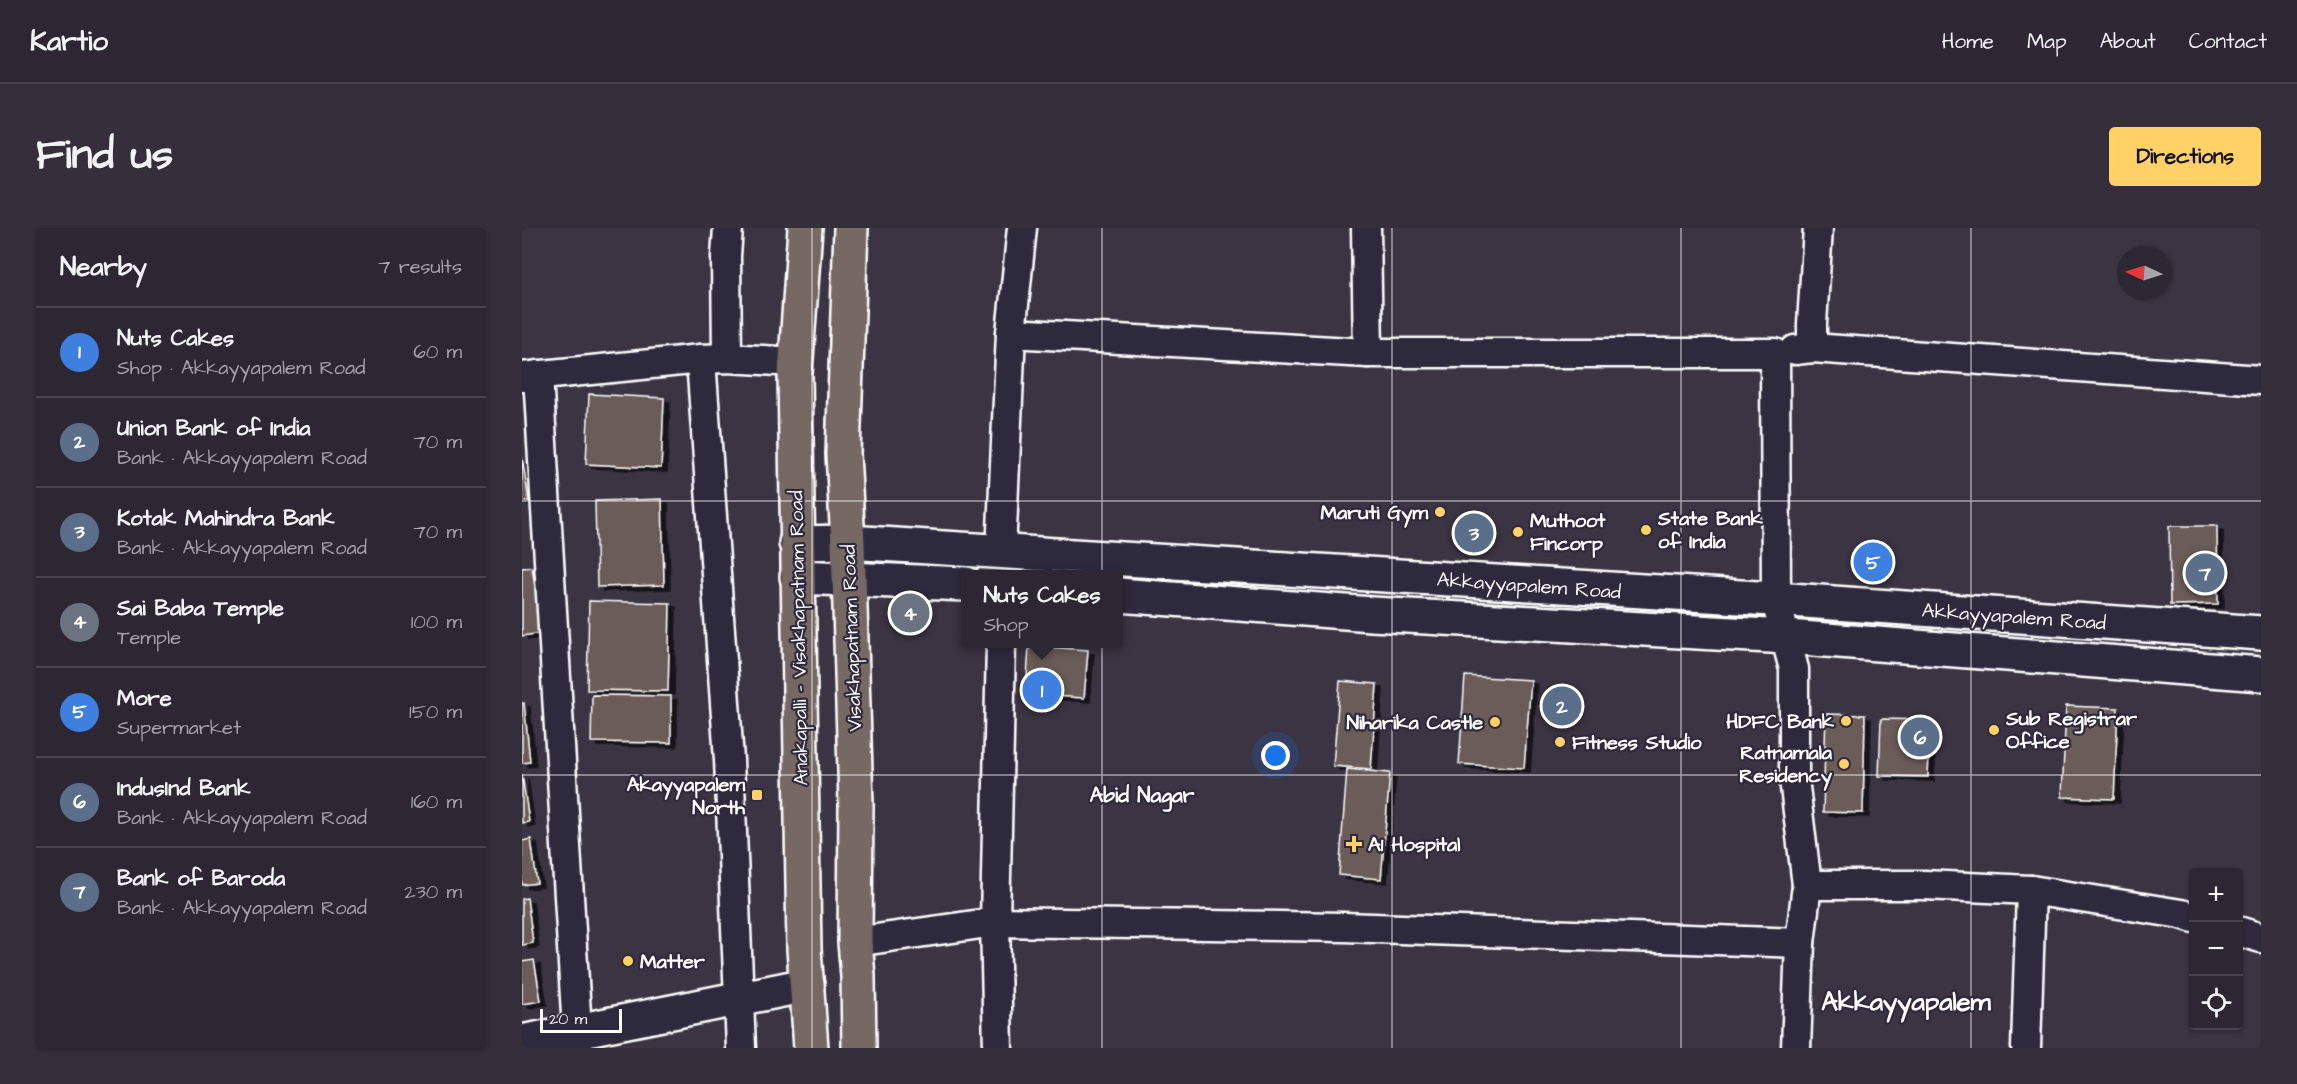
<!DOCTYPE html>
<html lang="en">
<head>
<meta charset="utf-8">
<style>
  body { margin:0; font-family:"Architects Daughter",sans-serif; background:#342f3a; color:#f1f3f6 }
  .controls { position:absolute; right:18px; bottom:18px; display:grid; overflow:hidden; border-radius:6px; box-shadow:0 2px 4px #0004 }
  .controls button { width:54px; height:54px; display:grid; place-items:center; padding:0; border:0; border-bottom:2px solid #48444d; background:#2c2732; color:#f1f3f6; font:30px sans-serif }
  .compass { position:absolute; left:1595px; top:18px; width:54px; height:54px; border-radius:50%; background:#2c2732; box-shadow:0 2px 4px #0004; rotate:274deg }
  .scale { position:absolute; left:18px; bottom:15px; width:82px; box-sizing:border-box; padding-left:6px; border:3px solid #fff; border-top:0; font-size:16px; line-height:21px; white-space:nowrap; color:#fff; -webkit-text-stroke:4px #2f2a3d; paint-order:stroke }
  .you { position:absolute; left:754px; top:528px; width:21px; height:21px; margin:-15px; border:4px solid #fff; border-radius:50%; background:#1a73e8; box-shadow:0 0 0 9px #1a73e833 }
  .badge { display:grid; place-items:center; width:39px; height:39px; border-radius:50%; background:#ffd166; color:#fff; font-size:20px; font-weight:700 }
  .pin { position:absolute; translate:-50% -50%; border:3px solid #fff; box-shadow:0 2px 6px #0006 }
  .popup { position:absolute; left:439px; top:342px; width:162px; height:78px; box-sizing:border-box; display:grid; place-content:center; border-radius:6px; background:#2c2732; filter:drop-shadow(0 2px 4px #0005); font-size:20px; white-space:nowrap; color:#a6a5ac }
  .popup b { font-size:22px; color:#f1f3f6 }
  .popup::after { content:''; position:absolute; left:50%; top:100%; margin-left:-12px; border:12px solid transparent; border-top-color:#2c2732 }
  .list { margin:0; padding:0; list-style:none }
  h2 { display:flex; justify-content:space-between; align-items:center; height:78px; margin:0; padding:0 24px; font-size:26px }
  h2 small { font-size:20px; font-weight:400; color:#a6a5ac }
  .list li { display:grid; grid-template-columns:39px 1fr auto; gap:18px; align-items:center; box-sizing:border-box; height:90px; padding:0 24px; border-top:2px solid #48444d }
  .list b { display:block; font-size:22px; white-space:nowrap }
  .list p { margin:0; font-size:20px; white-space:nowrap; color:#a6a5ac }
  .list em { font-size:20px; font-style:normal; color:#a6a5ac }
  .icon { flex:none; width:33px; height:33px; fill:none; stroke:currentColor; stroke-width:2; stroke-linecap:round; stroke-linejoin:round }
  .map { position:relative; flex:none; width:1739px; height:820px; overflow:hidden; border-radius:6px }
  header { display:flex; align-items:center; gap:36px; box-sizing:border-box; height:84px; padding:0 30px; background:#2c2732; border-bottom:2px solid #48444d }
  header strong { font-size:28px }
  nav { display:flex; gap:33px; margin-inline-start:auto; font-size:21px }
  .intro { display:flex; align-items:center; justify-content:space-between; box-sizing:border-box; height:144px; padding:0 36px }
  h1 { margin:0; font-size:42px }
  .button { padding:15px 27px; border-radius:6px; background:#ffd166; color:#111; font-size:21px; font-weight:700 }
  main { display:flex; gap:36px; padding:0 36px }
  aside { flex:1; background:#2c2732; border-radius:6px; box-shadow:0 2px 4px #0004 }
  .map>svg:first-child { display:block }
  .building { fill:#6b5b59; stroke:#fff; stroke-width:1.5; filter:url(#shadow) }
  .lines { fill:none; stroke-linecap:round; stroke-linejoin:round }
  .street-casing { stroke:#fff; stroke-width:33 }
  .secondary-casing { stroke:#fff; stroke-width:38 }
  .primary-casing { stroke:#fff; stroke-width:38 }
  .street { stroke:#2f2a3d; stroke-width:28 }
  .secondary { stroke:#2f2a3d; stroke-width:33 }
  .primary { stroke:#766964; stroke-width:33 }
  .grid { fill:none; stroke:#fff; stroke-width:1.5; stroke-opacity:0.55 }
  .poi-dot { fill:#ffd166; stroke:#2f2a3d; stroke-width:2 }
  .labels { text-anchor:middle; stroke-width:4.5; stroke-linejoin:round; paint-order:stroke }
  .poi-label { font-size:20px; font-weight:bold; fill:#fff; stroke:#2f2a3d; text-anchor:start }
  .street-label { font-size:20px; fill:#fff; stroke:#2f2a3d }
  .neighbourhood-label { font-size:21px; font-weight:bold; fill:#fff; stroke:#2f2a3d }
  .district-label { font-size:26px; font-weight:bold; fill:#fff; stroke:#2f2a3d }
</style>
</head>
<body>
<header>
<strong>Kartio</strong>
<nav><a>Home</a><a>Map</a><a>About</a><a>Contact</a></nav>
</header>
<div class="intro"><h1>Find us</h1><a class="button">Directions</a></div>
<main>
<aside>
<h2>Nearby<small>7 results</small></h2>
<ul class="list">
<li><span class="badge" style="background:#3f7fe0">1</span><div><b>Nuts Cakes</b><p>Shop · Akkayyapalem Road</p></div><em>60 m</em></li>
<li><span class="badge" style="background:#5c6f8a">2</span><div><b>Union Bank of India</b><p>Bank · Akkayyapalem Road</p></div><em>70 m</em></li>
<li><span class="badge" style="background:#5c6f8a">3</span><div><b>Kotak Mahindra Bank</b><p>Bank · Akkayyapalem Road</p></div><em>70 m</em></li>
<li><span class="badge" style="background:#6b7280">4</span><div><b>Sai Baba Temple</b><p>Temple</p></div><em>100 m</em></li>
<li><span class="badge" style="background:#3f7fe0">5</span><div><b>More</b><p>Supermarket</p></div><em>150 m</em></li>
<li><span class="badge" style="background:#5c6f8a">6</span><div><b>IndusInd Bank</b><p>Bank · Akkayyapalem Road</p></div><em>160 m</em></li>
<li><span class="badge" style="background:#5c6f8a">7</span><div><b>Bank of Baroda</b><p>Bank · Akkayyapalem Road</p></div><em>230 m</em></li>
</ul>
</aside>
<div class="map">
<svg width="1739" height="820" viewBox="0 0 1739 820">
  <defs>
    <filter id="shadow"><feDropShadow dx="6" dy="4" stdDeviation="0" flood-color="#0009"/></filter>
  </defs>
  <rect width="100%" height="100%" fill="#3b3443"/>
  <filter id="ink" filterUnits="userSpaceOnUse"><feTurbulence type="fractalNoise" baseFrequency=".0167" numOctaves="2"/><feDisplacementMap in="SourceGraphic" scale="12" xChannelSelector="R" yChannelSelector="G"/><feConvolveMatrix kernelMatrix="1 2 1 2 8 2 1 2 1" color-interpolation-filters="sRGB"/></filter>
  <g filter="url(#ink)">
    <!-- building -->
    <g class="building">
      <polygon points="67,166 142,170 139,240 64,236"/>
      <polygon points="0,229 7,273 0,274"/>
      <polygon points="140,271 142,357 75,359 73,273"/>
      <polygon points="1647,298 1695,298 1696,376 1648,377"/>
      <polygon points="10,339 20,405 0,408 0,340"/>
      <polygon points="67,373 148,375 146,463 65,462"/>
      <polygon points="507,418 566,422 562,470 504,466"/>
      <polygon points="943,448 1009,452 1002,540 937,536"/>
      <polygon points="818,453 855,456 849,541 811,538"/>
      <polygon points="70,467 149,468 149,515 69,514"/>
      <polygon points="0,475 2,475 8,534 0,535"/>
      <polygon points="1544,478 1596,480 1592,571 1540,569"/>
      <polygon points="1304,486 1343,487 1341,585 1301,584"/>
      <polygon points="1359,491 1408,492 1406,549 1357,548"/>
      <polygon points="825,541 868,545 859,651 817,647"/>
      <polygon points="0,546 7,594 0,595"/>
      <polygon points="9,611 15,655 0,657 0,613"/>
      <polygon points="5,670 11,715 0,717 0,671"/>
      <polygon points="12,732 19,773 0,776 0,734"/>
    </g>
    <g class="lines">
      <!-- street casing -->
      <g class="street-casing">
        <g id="street">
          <polyline points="489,105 500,0"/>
          <polyline points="1290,120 1739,152"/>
          <polyline points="1273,122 1290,120 1290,96 1296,0"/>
          <polyline points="205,130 204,28 206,0"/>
          <polyline points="179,131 207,532 219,820"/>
          <polyline points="16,147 56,820"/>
          <polyline points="0,149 179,131 205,130 274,134"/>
          <polyline points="479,324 489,105 846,125"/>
          <polyline points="1285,657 1402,657 1509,662 1659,686 1672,690"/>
          <polyline points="1716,703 1739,710"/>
          <polyline points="333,714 473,694 822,699 1278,715 1285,657 1272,551 1272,441 1254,373 1253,125 846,125 844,0"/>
          <polyline points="476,820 473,694 479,416"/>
          <polyline points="1274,820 1278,715"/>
          <polyline points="1504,820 1509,662"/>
        </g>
      </g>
      <!-- secondary casing -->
      <g class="secondary-casing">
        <g id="secondary">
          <polyline points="274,315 326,314 1283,373 1739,405"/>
          <polyline points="275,349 444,356"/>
          <polyline points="596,367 850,386 1266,409 1739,446"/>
          <polyline points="0,814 285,757"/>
        </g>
      </g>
      <!-- primary casing -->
      <g class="primary-casing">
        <g id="primary">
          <polyline points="283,0 273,146 282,721 289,820"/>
          <polyline points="329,0 321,226 326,314 334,576 333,714 336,748 337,820"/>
        </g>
      </g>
      <!-- street -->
      <use href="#street" class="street"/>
      <!-- secondary -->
      <use href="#secondary" class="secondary"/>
      <!-- primary -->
      <use href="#primary" class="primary"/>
    </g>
  </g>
  <!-- grid -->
  <path class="grid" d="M290,0V820M580,0V820M870,0V820M1159,0V820M1449,0V820M0,273H1739M0,547H1739"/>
  <!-- markers -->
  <g class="poi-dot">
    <circle cx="918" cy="284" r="6"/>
    <circle cx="1124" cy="302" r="6"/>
    <circle cx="996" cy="304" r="6"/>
    <circle cx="1324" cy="493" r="6"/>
    <circle cx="973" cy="494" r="6"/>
    <circle cx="1472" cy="502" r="6"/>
    <circle cx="1038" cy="514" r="6"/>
    <circle cx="1322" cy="536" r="6"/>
    <rect x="229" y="561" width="12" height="12" rx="3"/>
    <path d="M829 607h6v6h6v6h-6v6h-6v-6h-6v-6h6z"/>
    <circle cx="106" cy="733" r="6"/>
  </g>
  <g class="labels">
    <!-- poi labels -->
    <g class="poi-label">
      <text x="906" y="291" text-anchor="end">Maruti Gym</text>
      <text x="1136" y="297">State Bank<tspan x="1136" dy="23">of India</tspan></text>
      <text x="1008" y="299">Muthoot<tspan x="1008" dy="23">Fincorp</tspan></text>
      <text x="1484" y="497">Sub Registrar<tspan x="1484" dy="23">Office</tspan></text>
      <text x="1312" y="500" text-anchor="end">HDFC Bank</text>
      <text x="961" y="501" text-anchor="end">Niharika Castle</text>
      <text x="1050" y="521">Fitness Studio</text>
      <text x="1310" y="531" text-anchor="end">Ratnamala<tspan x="1310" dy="23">Residency</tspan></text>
      <text x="223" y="563" text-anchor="end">Akayyapalem<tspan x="223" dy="23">North</tspan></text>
      <text x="846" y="623">A1 Hospital</text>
      <text x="118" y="740">Matter</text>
    </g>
    <!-- street labels -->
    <g class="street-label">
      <text transform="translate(1007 357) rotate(4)" y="7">Akkayyapalem Road</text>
      <text transform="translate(1492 388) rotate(4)" y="7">Akkayyapalem Road</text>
      <text transform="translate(276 410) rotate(-91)" y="7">Anakapalli - Visakhapatnam Road</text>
      <text transform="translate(329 410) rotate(-92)" y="7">Visakhapatnam Road</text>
    </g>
    <!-- neighbourhood labels -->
    <g class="neighbourhood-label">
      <text x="620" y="574">Abid Nagar</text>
    </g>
    <!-- district labels -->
    <g class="district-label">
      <text x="1384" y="782">Akkayyapalem</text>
    </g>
  </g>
</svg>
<div class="controls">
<button>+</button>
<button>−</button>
<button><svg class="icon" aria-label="locate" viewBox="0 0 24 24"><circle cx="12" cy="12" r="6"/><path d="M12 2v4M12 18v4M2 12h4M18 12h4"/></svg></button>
</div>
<svg class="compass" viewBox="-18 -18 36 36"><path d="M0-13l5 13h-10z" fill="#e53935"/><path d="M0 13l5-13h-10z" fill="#a6a5ac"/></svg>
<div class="scale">20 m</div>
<div class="you"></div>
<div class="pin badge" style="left:520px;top:462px;background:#3f7fe0">1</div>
<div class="popup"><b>Nuts Cakes</b>Shop</div>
<div class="pin badge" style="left:1040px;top:478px;background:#5c6f8a">2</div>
<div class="pin badge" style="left:952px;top:305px;background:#5c6f8a">3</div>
<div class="pin badge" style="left:388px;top:385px;background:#6b7280">4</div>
<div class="pin badge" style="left:1351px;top:334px;background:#3f7fe0">5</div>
<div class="pin badge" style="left:1398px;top:509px;background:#5c6f8a">6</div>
<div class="pin badge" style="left:1683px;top:345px;background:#5c6f8a">7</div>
</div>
</main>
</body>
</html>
